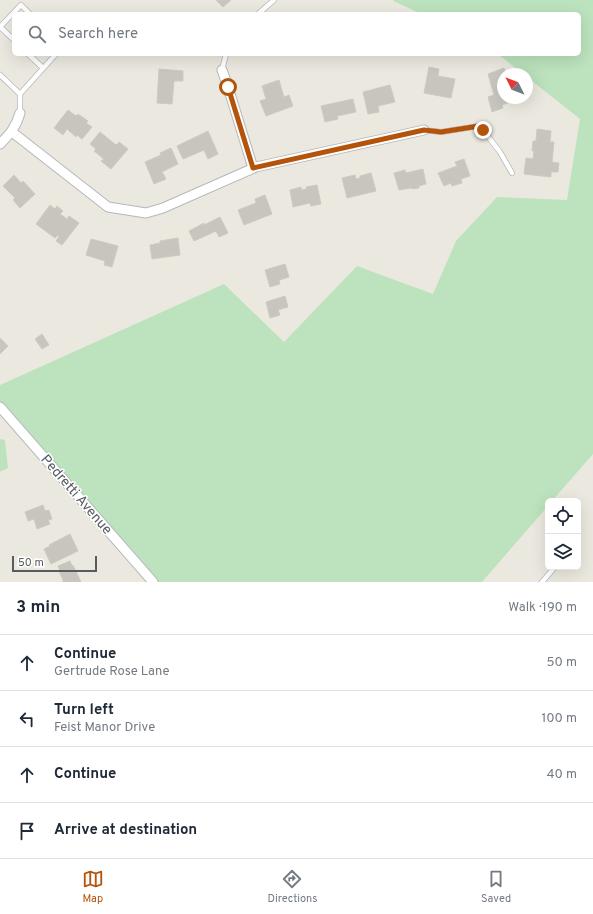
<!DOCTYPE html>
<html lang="en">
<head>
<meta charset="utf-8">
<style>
  body { margin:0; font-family:Overpass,sans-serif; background:#f2f2f3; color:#1f2937 }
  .controls { position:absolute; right:12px; bottom:12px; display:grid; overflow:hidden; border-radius:6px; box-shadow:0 4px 16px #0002 }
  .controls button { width:36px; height:36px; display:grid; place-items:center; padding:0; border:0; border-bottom:1px solid #e0e1e3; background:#fff; color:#1f2937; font:20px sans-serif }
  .compass { position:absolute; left:497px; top:68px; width:36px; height:36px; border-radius:50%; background:#fff; box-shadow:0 4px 16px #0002; rotate:312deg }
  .scale { position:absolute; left:12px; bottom:10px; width:85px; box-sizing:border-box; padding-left:4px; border:2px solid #585c60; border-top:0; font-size:11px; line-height:14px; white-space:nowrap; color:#585c60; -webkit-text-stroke:3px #fff; paint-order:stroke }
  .stop { position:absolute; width:12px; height:12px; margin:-9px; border:3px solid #b45309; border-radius:50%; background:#fff }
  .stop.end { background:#b45309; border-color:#fff; box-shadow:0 1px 4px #0008 }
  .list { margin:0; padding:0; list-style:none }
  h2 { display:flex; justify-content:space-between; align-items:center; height:52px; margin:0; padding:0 16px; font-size:17px }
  h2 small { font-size:13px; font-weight:400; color:#747a83 }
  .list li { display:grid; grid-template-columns:26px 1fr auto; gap:12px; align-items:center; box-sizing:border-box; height:56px; padding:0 16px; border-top:1px solid #e0e1e3 }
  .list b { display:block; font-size:15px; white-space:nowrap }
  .list p { margin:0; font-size:13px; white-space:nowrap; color:#747a83 }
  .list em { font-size:13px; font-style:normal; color:#747a83 }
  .icon { flex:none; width:22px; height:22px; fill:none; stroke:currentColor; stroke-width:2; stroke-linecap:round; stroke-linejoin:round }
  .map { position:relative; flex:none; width:593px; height:582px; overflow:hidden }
  .search { position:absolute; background:#fff; box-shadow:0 4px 16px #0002; left:12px; right:12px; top:12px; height:44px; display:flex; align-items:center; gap:10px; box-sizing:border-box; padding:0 14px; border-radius:6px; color:#747a83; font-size:15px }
  .sheet { height:276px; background:#fff }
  nav { display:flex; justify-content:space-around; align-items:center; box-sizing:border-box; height:56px; border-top:1px solid #e0e1e3; background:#fff; font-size:11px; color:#747a83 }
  nav a { display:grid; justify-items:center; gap:2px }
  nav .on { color:#b45309 }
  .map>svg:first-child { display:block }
  .green { fill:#bce3bd }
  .building { fill:#c8c5bf; stroke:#cfcabe }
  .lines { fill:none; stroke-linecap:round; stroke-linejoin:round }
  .lane-casing { stroke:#b5b7bc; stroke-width:6 }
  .street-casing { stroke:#b5b7bc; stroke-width:11 }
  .lane { stroke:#fff; stroke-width:4.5 }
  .street { stroke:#fff; stroke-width:9 }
  .route { stroke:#b45309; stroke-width:5 }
  .labels { text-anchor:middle; stroke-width:3; stroke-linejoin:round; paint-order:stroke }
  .street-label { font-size:14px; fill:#585c60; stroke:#fff }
</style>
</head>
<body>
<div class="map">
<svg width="593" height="582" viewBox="0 0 593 582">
  <rect width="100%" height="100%" fill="#ebe9df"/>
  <!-- green -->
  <g class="green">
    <polygon points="394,0 593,0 593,454 552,501 548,501 548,506 482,582 152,582 0,407 0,385 224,284 284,342 357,266 433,294 456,241 497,197 567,200 580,119 527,77 527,74 523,74 498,54 579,54 579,14 422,14 393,1"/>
    <polygon points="0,439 5,440 8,468 0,472"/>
  </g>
  <!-- building -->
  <g class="building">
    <polygon points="216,0 231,0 223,7"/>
    <polygon points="429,67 439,69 438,76 455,79 451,98 424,93"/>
    <polygon points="504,68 506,74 503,74 503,98 512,98 513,101 502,105 503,108 492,112 488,97 494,95 488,74"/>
    <polygon points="159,69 183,71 183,81 174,81 172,104 157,103"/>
    <polygon points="279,80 284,97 289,95 293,106 266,116 260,101 266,99 262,86"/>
    <polygon points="390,85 395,102 378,106 379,112 368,114 363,92"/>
    <polygon points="353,99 356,112 337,116 338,119 325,122 321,106"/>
    <polygon points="68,110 76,116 78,114 88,121 86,123 92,127 82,139 77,135 76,137 67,129 63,135 54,128"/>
    <polygon points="537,129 551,131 550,142 554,142 552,162 559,163 558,172 551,172 551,177 524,174 526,158 533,159 534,151 532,151 533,141 536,141"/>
    <polygon points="208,131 218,154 208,159 204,150 183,159 177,146"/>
    <polygon points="100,132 116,145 119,142 128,149 111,169 101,161 104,159 94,151 96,149 90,144"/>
    <polygon points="171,148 178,164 162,172 166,179 154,184 145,162 161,155 160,153"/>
    <polygon points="464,159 470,176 461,179 462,183 452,186 451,183 444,186 438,173 457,166 455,162"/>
    <polygon points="423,169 426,184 419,186 419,188 412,189 411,188 399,190 394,173 405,170 406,173"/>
    <polygon points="371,173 376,191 347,198 342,178 355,175 356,179 360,178 360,176"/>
    <polygon points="14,175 21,183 23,181 35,194 20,208 13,200 15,198 3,186"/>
    <polygon points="317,185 321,204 311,206 310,203 293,207 290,190 301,187 301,190 307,189 306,187"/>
    <polygon points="265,195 272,214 244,225 238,210 256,203 255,199"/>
    <polygon points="50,205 55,209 57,206 63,211 60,214 67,219 69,216 79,223 62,245 56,241 59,236 58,235 55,238 36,224"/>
    <polygon points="220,217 228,233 219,237 216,231 194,241 189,231 204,223 204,225"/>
    <polygon points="178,238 180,255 152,259 150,245 160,243 160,241"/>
    <polygon points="91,239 118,246 112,267 104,265 105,261 86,255"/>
    <polygon points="285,264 289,277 279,280 280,284 270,287 265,270"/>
    <polygon points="285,296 288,307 278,310 280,315 270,318 266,302"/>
    <polygon points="42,334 49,345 42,349 35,339"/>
    <polygon points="0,338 8,346 0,354"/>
    <polygon points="43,505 45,511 49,510 52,519 48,520 50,524 37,529 34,519 28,521 25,512"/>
    <polygon points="70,534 78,551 51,564 44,549 50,546 49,545"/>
    <polygon points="70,561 72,566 73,565 81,582 62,582 64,581 63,580 59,571 60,571 58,566"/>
  </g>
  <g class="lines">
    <!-- lane casing -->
    <g class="lane-casing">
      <g id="lane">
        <polyline points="258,14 274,0"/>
        <polyline points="0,27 21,5 30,14"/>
        <polyline points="0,27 14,40"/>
        <polyline points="28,54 43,68"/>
        <polyline points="222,70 226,54"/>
        <polyline points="0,75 20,94"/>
        <polyline points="20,113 20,94 56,54"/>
        <polyline points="424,130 441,132 479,126 483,130 500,152 512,173"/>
        <polyline points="542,582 555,567"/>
      </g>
    </g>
    <!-- street casing -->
    <g class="street-casing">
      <g id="street">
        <polyline points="222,70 228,87 253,168"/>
        <polyline points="12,132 108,207 146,213 163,208 256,167 424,130"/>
        <path d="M0,144C10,134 16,127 20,113"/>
        <polyline points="0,407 153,582"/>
      </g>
    </g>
    <!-- lane -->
    <use href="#lane" class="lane"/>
    <!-- street -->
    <use href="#street" class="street"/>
  </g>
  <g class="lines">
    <!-- route -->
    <polyline class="route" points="228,87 253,168 424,130 441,132 479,126 483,130"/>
  </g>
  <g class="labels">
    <!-- street labels -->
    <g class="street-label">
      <text transform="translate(77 494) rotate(49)" y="5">Pedretti Avenue</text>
    </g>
  </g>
</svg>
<div class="controls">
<button><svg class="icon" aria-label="locate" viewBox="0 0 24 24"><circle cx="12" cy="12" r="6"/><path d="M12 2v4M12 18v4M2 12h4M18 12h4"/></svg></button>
<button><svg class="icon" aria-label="layers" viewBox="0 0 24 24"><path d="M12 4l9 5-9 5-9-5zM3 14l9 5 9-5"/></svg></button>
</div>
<svg class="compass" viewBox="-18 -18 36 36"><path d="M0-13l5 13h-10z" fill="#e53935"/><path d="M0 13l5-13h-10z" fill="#747a83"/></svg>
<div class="scale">50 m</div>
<div class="stop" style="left:228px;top:87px"></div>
<div class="stop end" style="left:483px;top:130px"></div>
<div class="search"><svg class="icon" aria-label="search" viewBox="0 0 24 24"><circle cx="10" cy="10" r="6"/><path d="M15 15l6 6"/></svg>Search here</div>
</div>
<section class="sheet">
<h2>3 min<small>Walk · 190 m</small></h2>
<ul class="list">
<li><svg class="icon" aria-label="ahead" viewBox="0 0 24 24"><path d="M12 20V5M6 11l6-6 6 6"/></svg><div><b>Continue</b><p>Gertrude Rose Lane</p></div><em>50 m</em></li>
<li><svg class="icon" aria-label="left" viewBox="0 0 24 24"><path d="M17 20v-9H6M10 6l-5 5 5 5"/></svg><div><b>Turn left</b><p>Feist Manor Drive</p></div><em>100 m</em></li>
<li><svg class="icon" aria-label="ahead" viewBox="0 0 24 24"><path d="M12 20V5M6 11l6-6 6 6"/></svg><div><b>Continue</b></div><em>40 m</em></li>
<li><svg class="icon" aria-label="arrive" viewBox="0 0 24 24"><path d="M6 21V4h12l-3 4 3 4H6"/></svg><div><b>Arrive at destination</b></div></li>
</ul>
</section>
<nav>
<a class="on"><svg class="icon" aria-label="map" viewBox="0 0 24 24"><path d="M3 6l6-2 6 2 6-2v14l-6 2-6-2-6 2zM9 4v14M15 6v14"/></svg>Map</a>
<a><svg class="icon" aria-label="directions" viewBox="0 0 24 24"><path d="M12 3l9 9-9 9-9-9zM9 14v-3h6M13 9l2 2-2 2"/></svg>Directions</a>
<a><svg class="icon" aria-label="saved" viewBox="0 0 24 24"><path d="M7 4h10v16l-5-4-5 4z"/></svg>Saved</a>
</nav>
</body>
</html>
